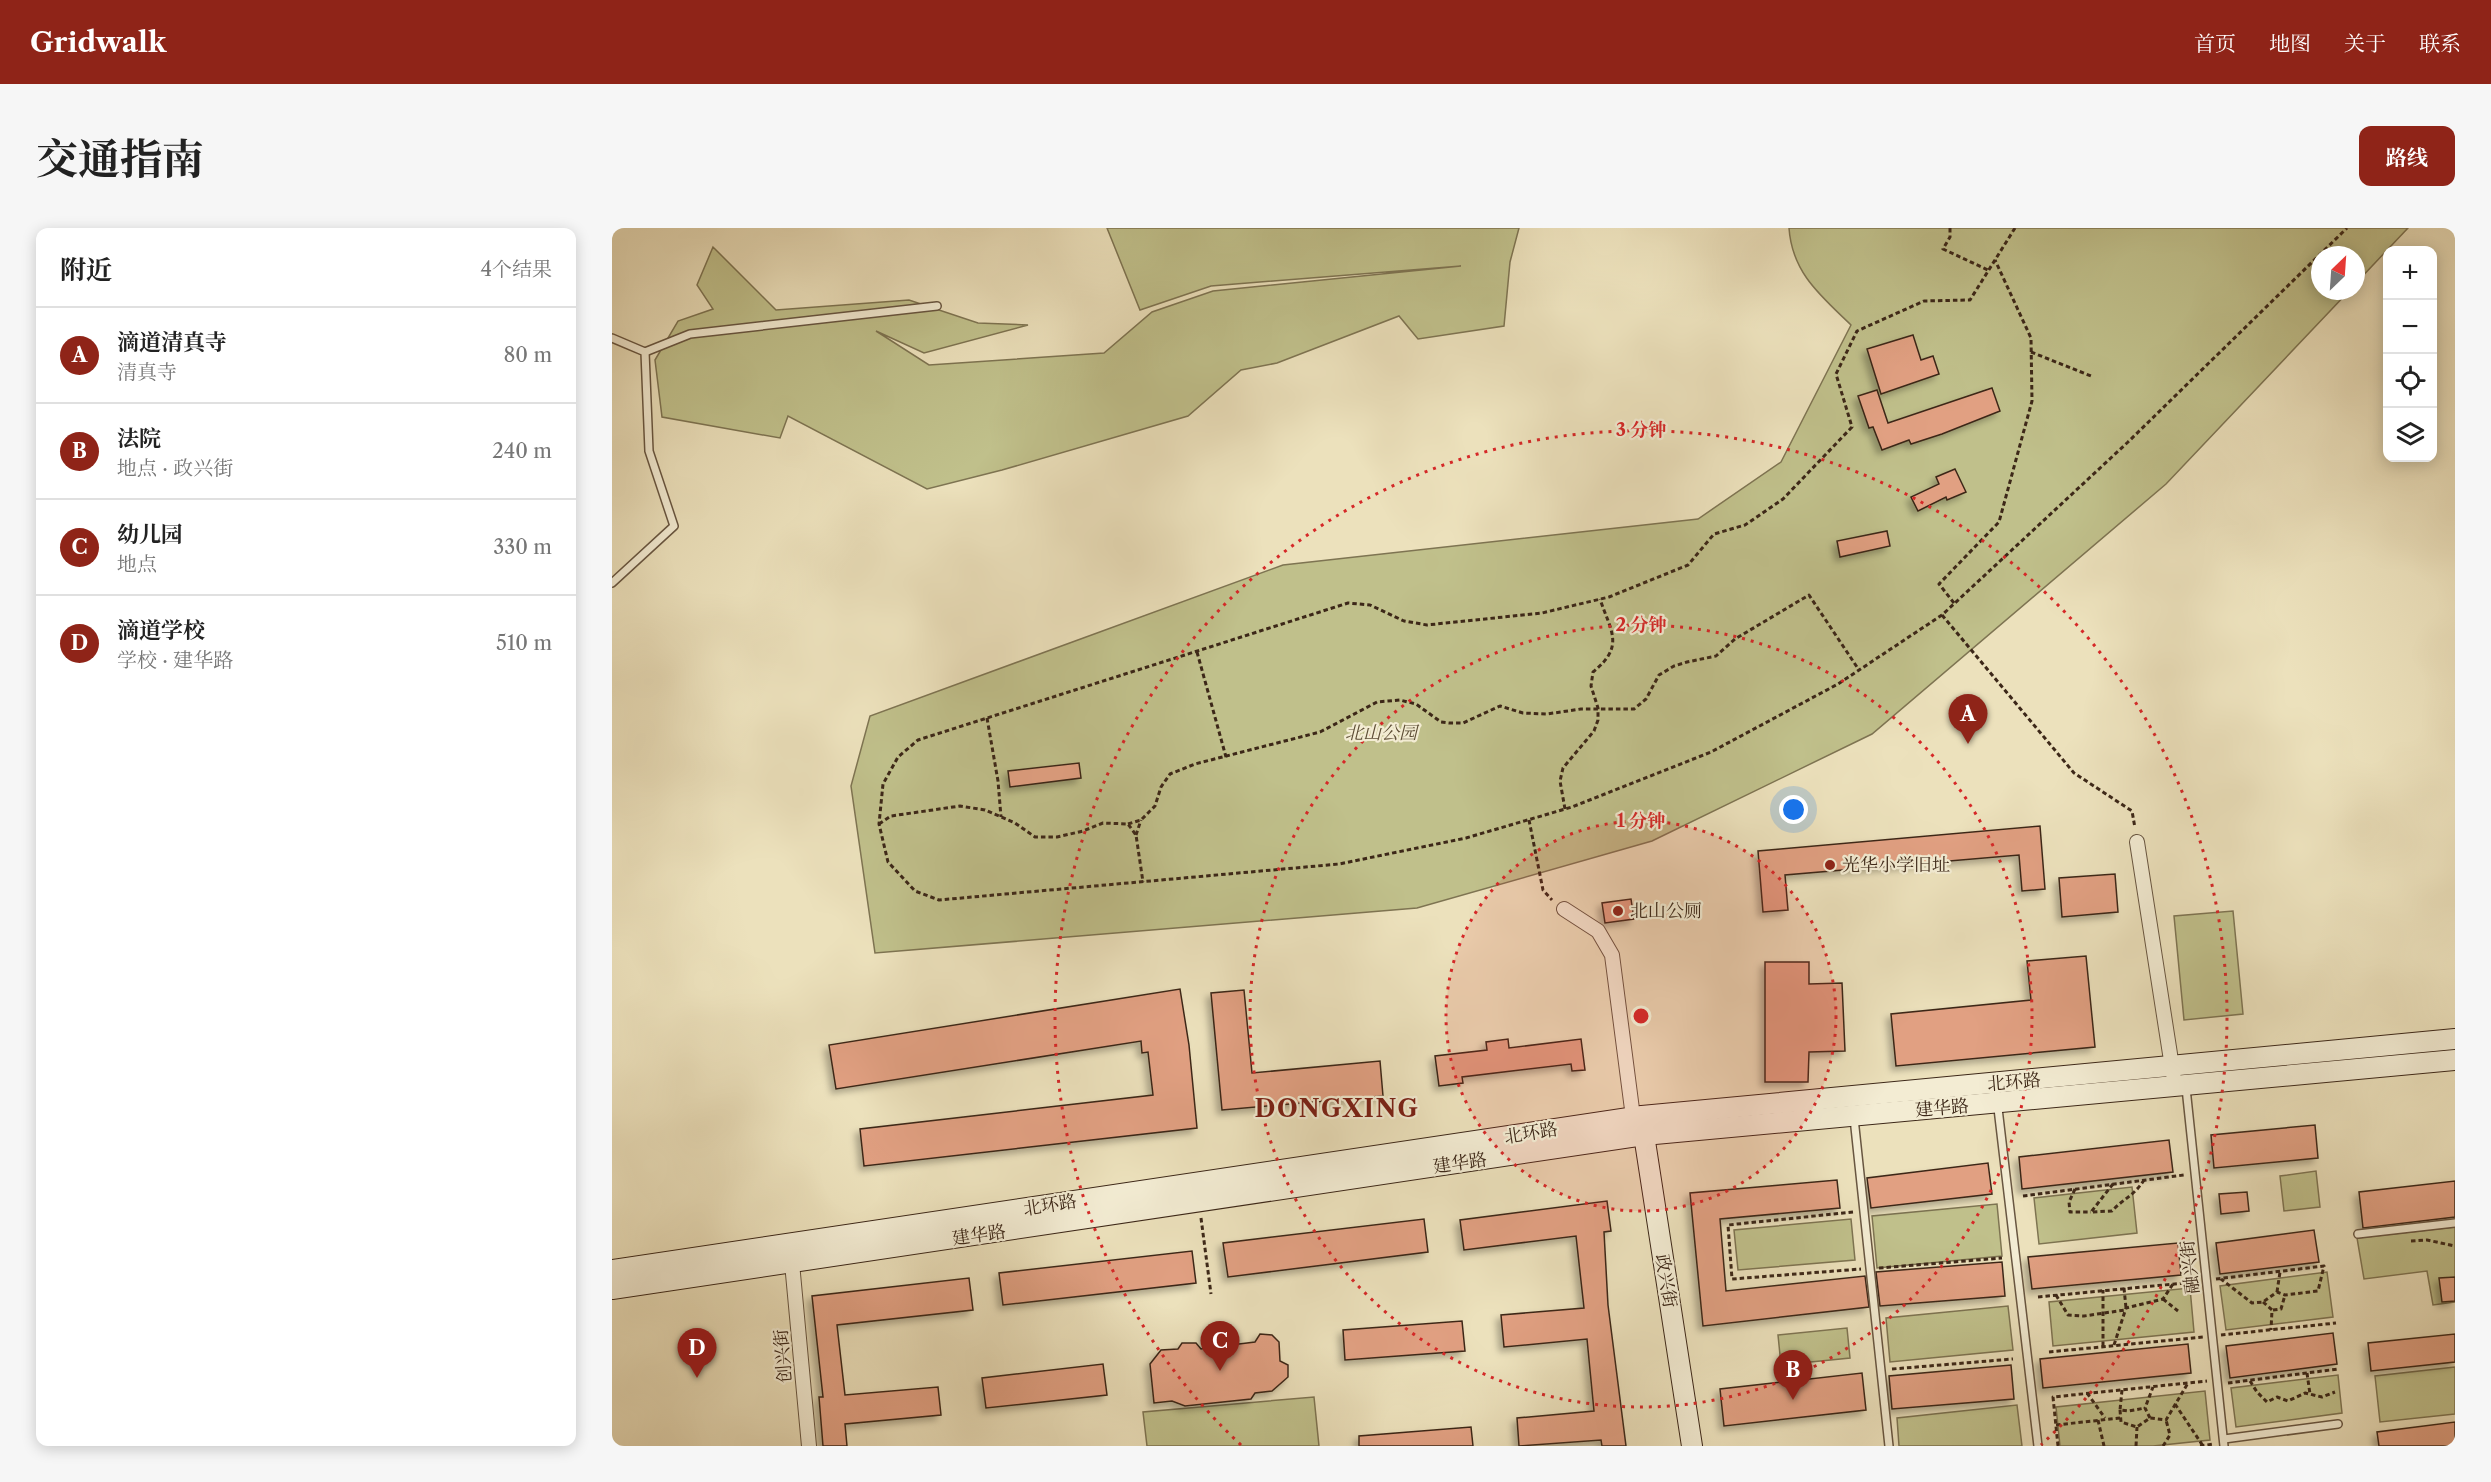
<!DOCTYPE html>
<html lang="zh">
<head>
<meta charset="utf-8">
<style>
  body { margin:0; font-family:"Libre Caslon Text","Noto Serif SC",serif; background:#f6f6f6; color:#222 }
  .controls { position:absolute; right:18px; top:18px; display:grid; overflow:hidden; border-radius:12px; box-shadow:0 3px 15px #0003 }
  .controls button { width:54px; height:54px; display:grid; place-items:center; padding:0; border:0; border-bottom:2px solid #e0e0e0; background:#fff; color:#222; font:30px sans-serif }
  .compass { position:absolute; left:1699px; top:18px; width:54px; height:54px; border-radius:50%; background:#fff; box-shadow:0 3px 15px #0003; rotate:25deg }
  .you { position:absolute; left:1182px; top:582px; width:21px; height:21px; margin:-15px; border:4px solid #fff; border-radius:50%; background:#1a73e8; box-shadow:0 0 0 9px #1a73e833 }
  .badge { display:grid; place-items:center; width:39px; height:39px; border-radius:50%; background:#8f2418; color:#fff; font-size:20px; font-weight:700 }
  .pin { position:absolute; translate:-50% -50px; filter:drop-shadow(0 2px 3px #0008) }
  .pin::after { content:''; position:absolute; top:32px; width:21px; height:18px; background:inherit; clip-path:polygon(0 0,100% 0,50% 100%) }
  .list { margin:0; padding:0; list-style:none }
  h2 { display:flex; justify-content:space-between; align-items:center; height:78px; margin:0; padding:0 24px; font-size:26px }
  h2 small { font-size:20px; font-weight:400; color:#767676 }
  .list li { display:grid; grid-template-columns:39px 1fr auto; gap:18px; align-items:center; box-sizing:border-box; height:96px; padding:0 24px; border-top:2px solid #e0e0e0 }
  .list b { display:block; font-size:22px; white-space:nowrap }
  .list p { margin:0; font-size:20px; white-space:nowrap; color:#767676 }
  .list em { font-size:20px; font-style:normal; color:#767676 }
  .icon { flex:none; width:33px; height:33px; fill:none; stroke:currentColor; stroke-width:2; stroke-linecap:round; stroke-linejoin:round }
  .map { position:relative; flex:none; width:1843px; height:1218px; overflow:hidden; border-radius:12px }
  header { display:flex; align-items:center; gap:36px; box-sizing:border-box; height:84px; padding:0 30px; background:#8f2418; color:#fff }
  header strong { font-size:28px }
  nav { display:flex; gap:33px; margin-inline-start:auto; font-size:21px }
  .intro { display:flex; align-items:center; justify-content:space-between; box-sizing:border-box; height:144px; padding:0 36px }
  h1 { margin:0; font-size:42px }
  .button { padding:15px 27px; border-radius:12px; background:#8f2418; color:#fff; font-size:21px; font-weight:700 }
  main { display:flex; gap:36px; padding:0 36px }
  aside { flex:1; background:#fff; border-radius:12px; box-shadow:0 3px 15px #0003 }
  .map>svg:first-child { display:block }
  .green { fill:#c0c08b; stroke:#7e7452; stroke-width:1.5 }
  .building { fill:#e1a082; stroke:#3c2718; stroke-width:1.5; filter:url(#shadow) }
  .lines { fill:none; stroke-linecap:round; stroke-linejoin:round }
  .lane-casing { stroke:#685641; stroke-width:10 }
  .street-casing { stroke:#685641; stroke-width:16 }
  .secondary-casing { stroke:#3c2718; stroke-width:22 }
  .path { stroke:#3c2718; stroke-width:3; stroke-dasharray:4.5 3; stroke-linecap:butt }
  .lane { stroke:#f3ecd3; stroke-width:7 }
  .street { stroke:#f3ecd3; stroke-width:14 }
  .secondary { stroke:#f3ecd3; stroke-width:20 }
  .ring { fill:none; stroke:#d62828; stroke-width:3; stroke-dasharray:3 6 }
  .poi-dot { fill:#8f2418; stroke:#f3ecd3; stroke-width:2 }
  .labels { text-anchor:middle; stroke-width:4.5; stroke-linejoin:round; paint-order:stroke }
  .park-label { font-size:18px; font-style:italic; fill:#5d4d35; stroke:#f3ecd3 }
  .poi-label { font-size:18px; fill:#3c2718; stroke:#f3ecd3; text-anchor:start }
  .street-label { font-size:18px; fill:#3c2718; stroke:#f3ecd3 }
  .district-label { font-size:24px; font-weight:bold; letter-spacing:1.5px; fill:#7a1f14; stroke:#f3ecd3 }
  .centre { fill:#d62828; stroke:#f3ecd3; stroke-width:3 }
  .ring-label { font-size:18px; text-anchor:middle; font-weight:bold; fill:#d62828; stroke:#f3ecd3; stroke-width:4.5; stroke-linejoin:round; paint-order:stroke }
</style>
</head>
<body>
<header>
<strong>Gridwalk</strong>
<nav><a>首页</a><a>地图</a><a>关于</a><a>联系</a></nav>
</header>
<div class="intro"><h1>交通指南</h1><a class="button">路线</a></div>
<main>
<aside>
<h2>附近<small>4个结果</small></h2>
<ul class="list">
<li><span class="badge">A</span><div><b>滴道清真寺</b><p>清真寺</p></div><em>80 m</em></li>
<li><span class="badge">B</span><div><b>法院</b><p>地点 · 政兴街</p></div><em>240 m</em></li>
<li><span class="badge">C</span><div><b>幼儿园</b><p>地点</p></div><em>330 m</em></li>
<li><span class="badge">D</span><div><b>滴道学校</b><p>学校 · 建华路</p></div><em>510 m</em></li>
</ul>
</aside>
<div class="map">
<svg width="1843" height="1218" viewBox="0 0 1843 1218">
  <defs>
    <filter id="shadow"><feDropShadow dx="-4.5" dy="4.5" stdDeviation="3" flood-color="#0004"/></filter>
  </defs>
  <rect width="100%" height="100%" fill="#ece1bc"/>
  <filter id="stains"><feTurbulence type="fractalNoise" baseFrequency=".00333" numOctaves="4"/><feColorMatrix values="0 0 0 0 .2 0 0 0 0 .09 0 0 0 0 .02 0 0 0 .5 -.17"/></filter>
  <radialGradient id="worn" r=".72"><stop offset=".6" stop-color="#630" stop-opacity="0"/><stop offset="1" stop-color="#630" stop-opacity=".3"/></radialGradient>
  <!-- green -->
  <g class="green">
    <polygon points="495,0 907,0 898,34 892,98 806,111 787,88 665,135 629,142 576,188 390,242 315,261 176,188 168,210 50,189 43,132 66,93 101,81 85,57 101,19 164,82 297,72 366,95 416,97 312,125 264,103 317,137 492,125 540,84 601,63 849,38 599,58 528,82"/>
    <path d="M1177,0H1796L1744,55V27H1708V63H1737L1554,256L1260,506L1040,613L805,680L263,725L239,558L258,488L671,337L1086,291L1169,234L1239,97C1209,68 1180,45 1177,0Z"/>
    <polygon points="1621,683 1631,786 1572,792 1562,688"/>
    <polygon points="1704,943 1708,979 1672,983 1668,948"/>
    <polygon points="1520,959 1525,1005 1427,1016 1422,970"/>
    <polygon points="1385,976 1390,1028 1265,1040 1260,988"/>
    <polygon points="1239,991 1243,1032 1126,1042 1122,1002"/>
    <polygon points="1843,999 1843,1074 1821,1077 1815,1043 1752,1051 1745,1010"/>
    <polygon points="1715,1044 1721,1089 1614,1102 1608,1058"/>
    <polygon points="1578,1060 1582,1104 1441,1118 1437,1074"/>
    <polygon points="1396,1078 1401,1122 1278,1134 1274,1090"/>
    <polygon points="1235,1100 1238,1130 1169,1137 1166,1107"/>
    <polygon points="1843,1139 1843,1186 1768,1194 1763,1148"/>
    <polygon points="1726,1147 1730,1185 1624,1199 1619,1160"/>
    <polygon points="1593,1163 1598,1212 1541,1218 1448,1218 1444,1179"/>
    <polygon points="702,1169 707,1218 535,1218 531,1184"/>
    <polygon points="1405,1177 1410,1218 1287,1218 1285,1190"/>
  </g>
  <!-- building -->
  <g class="building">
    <polygon points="1301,107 1309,132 1321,128 1327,146 1269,166 1255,121"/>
    <polygon points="1380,160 1388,183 1330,206 1299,216 1297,212 1270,222 1261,199 1257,200 1246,168 1265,162 1276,195"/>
    <polygon points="1343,241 1354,264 1335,272 1334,269 1306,283 1299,269 1327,256 1324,249"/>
    <polygon points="1275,303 1278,318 1228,329 1225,313"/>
    <polygon points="467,535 469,550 398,559 396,543"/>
    <polygon points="1428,598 1433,661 1410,663 1407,627 1173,647 1176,682 1151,684 1146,623"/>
    <polygon points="1503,646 1506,684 1450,689 1447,650"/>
    <polygon points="1019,671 1022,691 993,695 990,675"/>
    <polygon points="1474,728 1483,819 1284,838 1279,786 1419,772 1415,733"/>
    <polygon points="1153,734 1197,734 1197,756 1230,755 1233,823 1197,824 1196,854 1153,854"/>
    <polygon points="568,761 577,817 585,900 252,938 248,901 541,867 536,824 530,825 529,813 224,861 217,817"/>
    <polygon points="632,762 640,845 768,833 771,868 610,882 599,765"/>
    <polygon points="896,811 897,820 969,811 973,842 960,843 959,836 850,849 851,855 827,858 823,828 875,822 874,814"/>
    <polygon points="1703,897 1706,930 1602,940 1599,907"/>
    <polygon points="1557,912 1561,944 1410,961 1407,929"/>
    <polygon points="1376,935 1380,966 1259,980 1255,950"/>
    <polygon points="1225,952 1228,980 1108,991 1114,1063 1253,1048 1257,1079 1091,1098 1078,965"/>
    <polygon points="1843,953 1843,989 1751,1000 1747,964"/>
    <polygon points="1635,964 1637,983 1609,986 1607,966"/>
    <polygon points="995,973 999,1003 992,1004 996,1077 1014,1218 990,1218 989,1212 907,1218 905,1190 982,1183 975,1111 892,1119 889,1087 972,1080 964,1008 852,1022 848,992"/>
    <polygon points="812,991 816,1024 616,1049 611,1015"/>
    <polygon points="1702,1002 1707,1034 1608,1046 1604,1015"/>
    <polygon points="1566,1015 1569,1047 1420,1061 1416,1029"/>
    <polygon points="580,1023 584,1055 391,1077 387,1045"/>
    <polygon points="1390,1034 1393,1068 1268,1078 1264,1044"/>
    <polygon points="1843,1049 1843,1073 1830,1074 1827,1050"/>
    <polygon points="357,1050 361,1082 225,1097 233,1167 326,1159 329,1187 233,1196 235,1218 211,1218 207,1169 211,1169 200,1068"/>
    <polygon points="850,1093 853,1123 733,1132 731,1102"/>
    <polygon points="1721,1105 1725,1136 1618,1150 1614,1118"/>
    <polygon points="648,1106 660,1107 667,1114 668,1133 676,1137 676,1149 660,1163 643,1165 639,1171 573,1178 560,1173 542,1175 538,1136 549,1122 566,1121 570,1115 584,1115 589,1121 604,1118 609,1111 620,1110 627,1116 643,1114"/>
    <polygon points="1843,1106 1843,1134 1759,1143 1756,1115"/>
    <polygon points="1576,1116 1579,1145 1431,1160 1428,1131"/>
    <polygon points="491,1136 495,1167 374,1180 370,1150"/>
    <polygon points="1399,1137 1402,1171 1280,1181 1277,1148"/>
    <polygon points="1250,1145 1254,1182 1112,1198 1108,1161"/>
    <polygon points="1843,1194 1843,1218 1767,1218 1765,1204"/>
    <polygon points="859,1199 861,1218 747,1218 747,1208"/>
  </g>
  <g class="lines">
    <!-- lane casing -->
    <g class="lane-casing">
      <g id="lane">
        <polyline points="0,110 33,124 37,223 62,298 0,355"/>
        <polyline points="33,124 78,106 325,78"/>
        <polyline points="1383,855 1426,1218"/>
        <polyline points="1574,860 1612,1218"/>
        <polyline points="1242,890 1277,1218"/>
        <polyline points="1746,1006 1843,995"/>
        <polyline points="1612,1211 1726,1196"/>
      </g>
    </g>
    <!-- street casing -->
    <g class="street-casing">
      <g id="street">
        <polyline points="1525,614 1563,858"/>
        <polyline points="952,681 986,703 1000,727 1021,889"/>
        <polyline points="180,1035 197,1218"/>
      </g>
    </g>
    <!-- secondary casing -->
    <g class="secondary-casing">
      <g id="secondary">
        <polyline points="1030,894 1080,1218"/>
        <polyline points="0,1042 1030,888 1843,811"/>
        <polyline points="0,1061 1032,907 1843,832"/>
      </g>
    </g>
    <!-- path -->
    <g class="path">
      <polyline points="1338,0 1338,9 1331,21 1376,42"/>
      <polyline points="1403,0 1358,72 1312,73 1245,103 1224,146 1240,199 1171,271 1133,297 1102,306 1076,337 997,369 930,385 815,397 792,393 758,377 736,375 306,512 286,529 271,556 267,596 276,634 303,663 327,672 727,636 854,610 960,579 1099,524 1226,456 1330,387 1516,214 1735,0"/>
      <polyline points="1419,124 1479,148"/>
      <polyline points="1342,375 1327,356 1387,294 1420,173 1419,110 1383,32"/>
      <polyline points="1330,387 1462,545 1520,583 1523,600"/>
      <polyline points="585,424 614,529"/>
      <polyline points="375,490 386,553 389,589"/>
      <path d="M953,581L948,553L951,540L982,503L986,492V480L979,458L981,444C1013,418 999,404 988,371"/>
      <polyline points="917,592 931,662 940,672"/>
      <polyline points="267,596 279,588 348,578 373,582 403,595 423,609 445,609 471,603 491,595 516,596 524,607 531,654"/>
      <polyline points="516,596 529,592 543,578 549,559 558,546 583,536 708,504 765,474 788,472 804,476 829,494 837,495 851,495 888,478 911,485 935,486 969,481 1022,481 1034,471 1047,447 1062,438 1075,434 1104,428 1123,411 1197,367 1247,442"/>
      <polyline points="524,607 529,592"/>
      <path d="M1501,956L1479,984L1500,983C1512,970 1522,968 1532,952"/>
      <polyline points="1463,961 1457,974 1458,984 1479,984"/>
      <polyline points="1411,968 1572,947"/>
      <polyline points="1241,984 1116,997 1120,1051 1249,1041"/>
      <polyline points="589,990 599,1066"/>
      <polyline points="1799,1013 1815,1012 1843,1018"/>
      <polyline points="1267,1040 1390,1030"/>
      <polyline points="1604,1051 1712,1038 1706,1063 1673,1067 1665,1064 1651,1074 1640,1075 1609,1051"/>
      <polyline points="1512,1060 1514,1080"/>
      <polyline points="1665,1064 1668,1044"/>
      <polyline points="1444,1067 1456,1087 1472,1088 1513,1082"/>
      <polyline points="1426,1069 1583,1054"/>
      <polyline points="1551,1071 1566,1083"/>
      <polyline points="1651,1074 1660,1082 1659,1102"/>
      <polyline points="1661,1082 1669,1081 1673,1067"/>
      <polyline points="1609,1107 1724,1095"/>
      <polyline points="1502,1117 1514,1080 1551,1071 1561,1056"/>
      <polyline points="1491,1118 1491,1062"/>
      <polyline points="1437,1124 1591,1109"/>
      <polyline points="1280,1141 1401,1131"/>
      <polyline points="1695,1145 1698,1166"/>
      <polyline points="1638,1153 1645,1164 1655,1174 1665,1169 1676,1173 1693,1165 1710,1169 1723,1164"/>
      <polyline points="1616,1155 1726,1141"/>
      <polyline points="1510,1162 1508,1182 1517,1183 1533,1180"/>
      <polyline points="1475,1165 1493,1190"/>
      <polyline points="1563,1176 1591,1218"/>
      <polyline points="1508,1182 1509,1194 1525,1199 1538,1190 1554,1192 1576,1155"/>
      <polyline points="1538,1190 1533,1180 1541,1159"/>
      <polyline points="1486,1192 1492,1218"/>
      <polyline points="1444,1197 1508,1190"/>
      <polyline points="1446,1218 1441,1169 1595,1153"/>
      <polyline points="1524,1218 1525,1199"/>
      <polyline points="1551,1218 1558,1207 1554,1192"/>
      <polyline points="1588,1218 1601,1216"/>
    </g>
    <!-- lane -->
    <use href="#lane" class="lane"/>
    <!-- street -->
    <use href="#street" class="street"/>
    <!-- secondary -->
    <use href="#secondary" class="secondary"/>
  </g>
  <!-- distance rings -->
  <circle cx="1029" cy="788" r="195" fill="#d62828" fill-opacity=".12"/>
  <g class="ring">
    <circle cx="1029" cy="788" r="195"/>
    <circle cx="1029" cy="788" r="391"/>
    <path d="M629 1217A586 586 0 1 1 1429 1217"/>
  </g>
  <!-- markers -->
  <g class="poi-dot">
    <circle cx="1218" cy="637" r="6"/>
    <circle cx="1006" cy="683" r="6"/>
  </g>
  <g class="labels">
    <!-- park labels -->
    <g class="park-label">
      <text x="769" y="511">北山公园</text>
    </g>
    <!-- poi labels -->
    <g class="poi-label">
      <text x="1230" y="643">光华小学旧址</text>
      <text x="1018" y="689">北山公厕</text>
    </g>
    <!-- street labels -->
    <g class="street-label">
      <text transform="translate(1402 854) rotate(-5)" y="6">北环路</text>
      <text transform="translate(1330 880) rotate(-5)" y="6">建华路</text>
      <text transform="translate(919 905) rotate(-9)" y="6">北环路</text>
      <text transform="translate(848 935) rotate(-8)" y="6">建华路</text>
      <text transform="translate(438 977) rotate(-9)" y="6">北环路</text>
      <text transform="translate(367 1007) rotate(-8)" y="6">建华路</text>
      <text transform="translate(1578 1039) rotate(-96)" y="6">融兴街</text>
      <text transform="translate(1054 1053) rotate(81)" y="6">政兴街</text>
      <text transform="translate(171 1128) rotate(-95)" y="6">创兴街</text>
    </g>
    <!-- district labels -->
    <g class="district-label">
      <text x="725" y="889">DONGXING</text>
    </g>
  </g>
  <circle cx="1029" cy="788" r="9" class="centre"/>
  <g class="ring-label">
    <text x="1029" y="208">3 分钟</text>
    <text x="1029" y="403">2 分钟</text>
    <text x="1029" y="599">1 分钟</text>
  </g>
  <rect width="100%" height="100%" filter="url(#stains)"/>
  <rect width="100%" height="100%" fill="url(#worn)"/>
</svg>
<div class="controls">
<button>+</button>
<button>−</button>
<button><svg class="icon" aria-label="locate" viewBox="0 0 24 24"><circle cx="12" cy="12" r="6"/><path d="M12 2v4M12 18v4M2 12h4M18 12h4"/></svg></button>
<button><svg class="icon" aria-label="layers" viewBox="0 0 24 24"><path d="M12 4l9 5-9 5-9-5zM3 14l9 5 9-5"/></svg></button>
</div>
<svg class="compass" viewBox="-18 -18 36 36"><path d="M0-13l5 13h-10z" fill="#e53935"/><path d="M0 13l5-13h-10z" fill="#767676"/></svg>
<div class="you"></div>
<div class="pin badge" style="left:1356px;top:516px">A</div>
<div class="pin badge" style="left:1181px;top:1172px">B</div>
<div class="pin badge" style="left:608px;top:1143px">C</div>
<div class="pin badge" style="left:85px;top:1150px">D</div>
</div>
</main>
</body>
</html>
